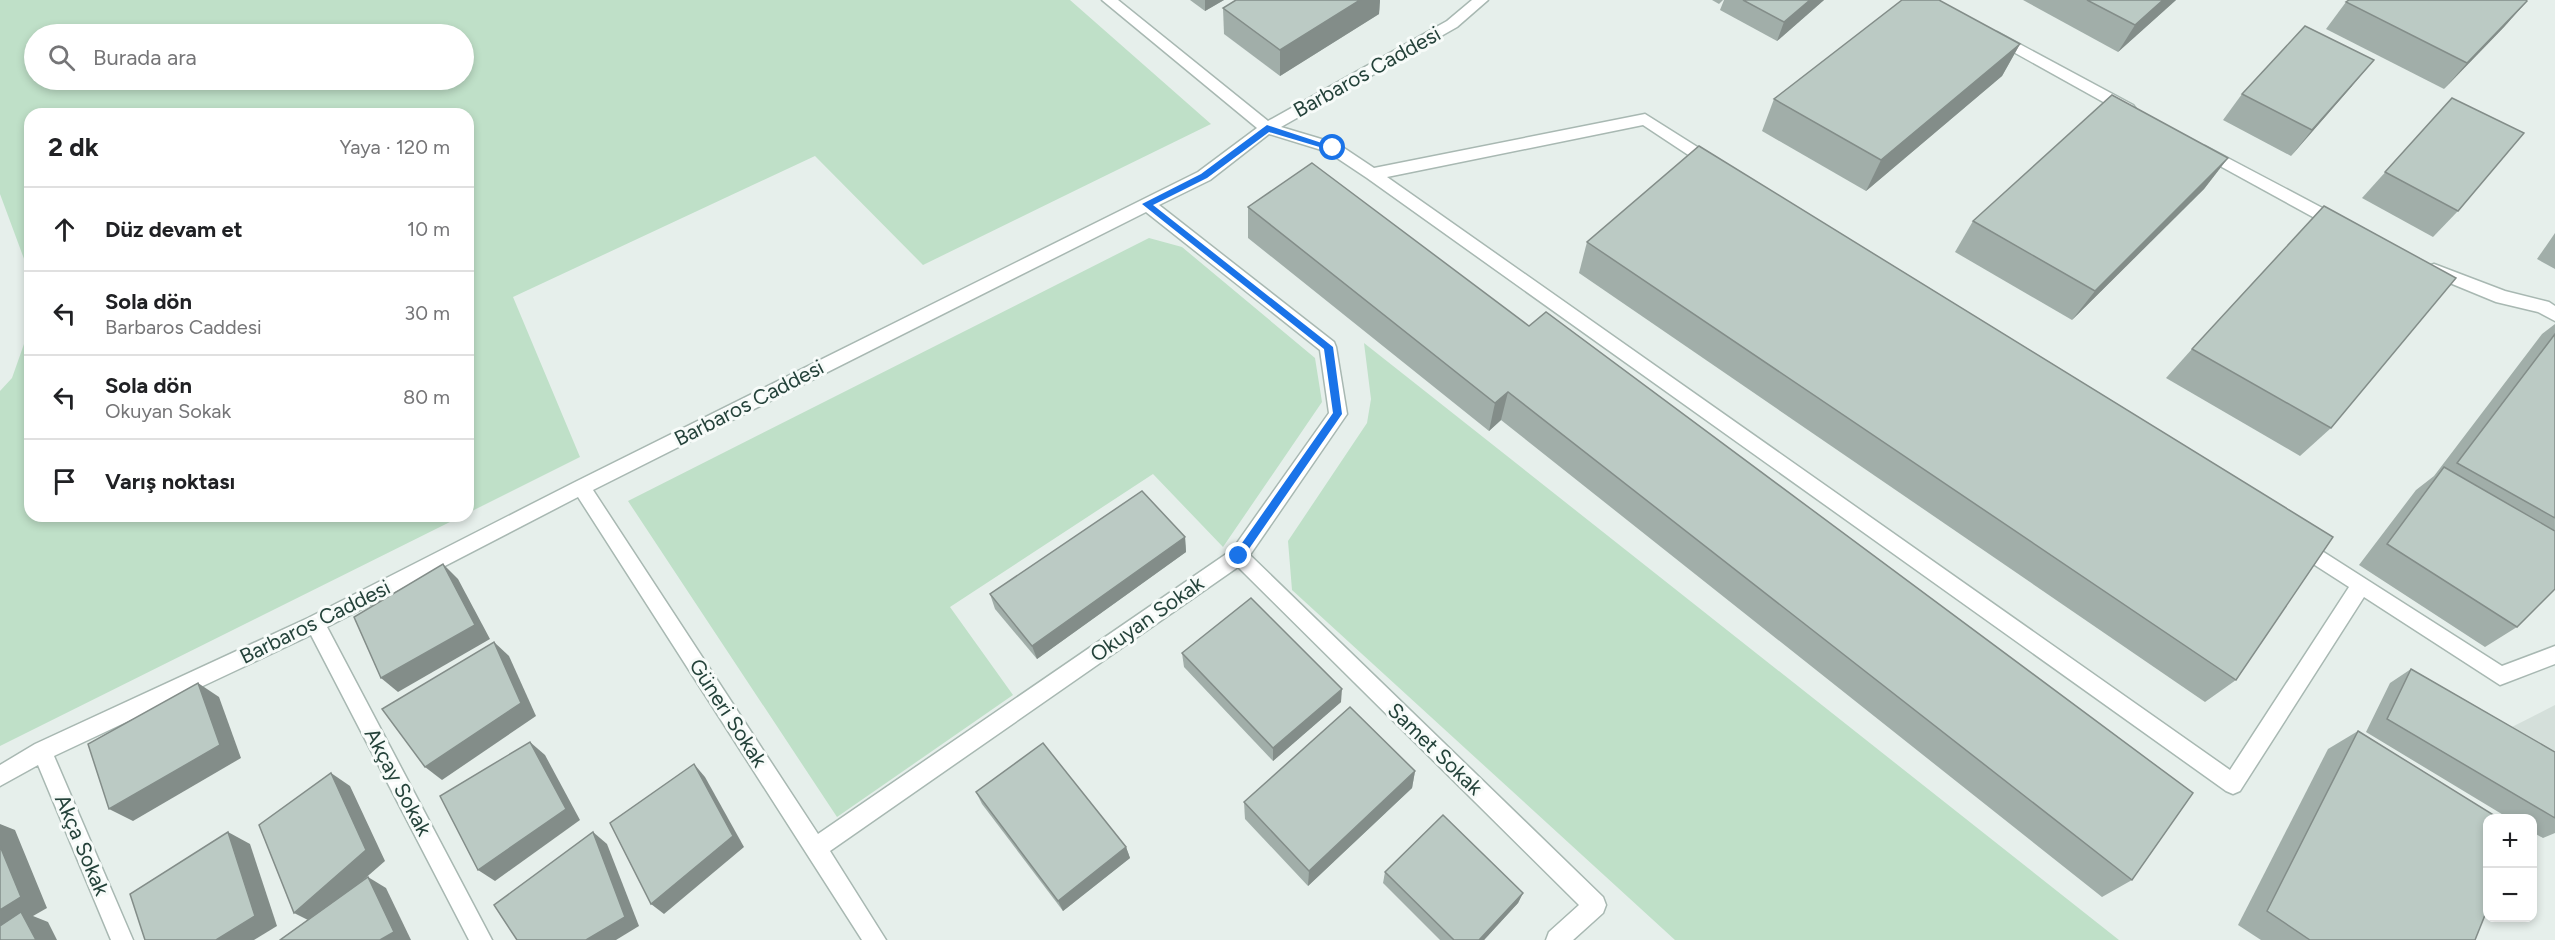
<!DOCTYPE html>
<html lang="tr">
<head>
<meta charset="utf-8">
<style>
  body { margin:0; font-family:Figtree,sans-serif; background:#f6f6f6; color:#202124 }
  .controls { position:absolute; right:18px; bottom:18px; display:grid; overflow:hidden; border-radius:12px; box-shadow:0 3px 9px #0003 }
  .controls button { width:54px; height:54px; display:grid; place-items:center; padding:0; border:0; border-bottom:2px solid #e0e0e0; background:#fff; color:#202124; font:30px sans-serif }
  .stop { position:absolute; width:18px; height:18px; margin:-14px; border:4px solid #1a73e8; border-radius:50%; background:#fff }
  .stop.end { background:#1a73e8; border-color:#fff; box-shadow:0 2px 6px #0008 }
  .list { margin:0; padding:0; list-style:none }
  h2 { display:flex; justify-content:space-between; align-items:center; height:78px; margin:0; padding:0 24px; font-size:26px }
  h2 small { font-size:20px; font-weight:400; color:#757577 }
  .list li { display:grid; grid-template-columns:39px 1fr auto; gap:18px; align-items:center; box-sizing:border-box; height:84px; padding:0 24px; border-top:2px solid #e0e0e0 }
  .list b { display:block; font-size:22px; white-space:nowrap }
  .list p { margin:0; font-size:20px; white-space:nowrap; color:#757577 }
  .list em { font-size:20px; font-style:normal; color:#757577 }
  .icon { flex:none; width:33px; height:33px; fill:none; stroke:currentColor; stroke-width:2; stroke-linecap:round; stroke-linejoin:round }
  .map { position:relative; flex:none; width:2555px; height:940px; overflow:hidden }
  .search { position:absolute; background:#fff; box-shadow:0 3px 9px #0003; left:24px; top:24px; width:450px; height:66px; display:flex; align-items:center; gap:15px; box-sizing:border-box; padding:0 21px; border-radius:33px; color:#757577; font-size:22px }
  .panel { position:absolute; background:#fff; box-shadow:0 3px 9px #0003; left:24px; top:108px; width:450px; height:414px; border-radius:18px }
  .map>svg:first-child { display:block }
  .built { fill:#d4dfda }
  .green { fill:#bfe0c8; fill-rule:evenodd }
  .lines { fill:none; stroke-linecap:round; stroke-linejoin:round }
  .minor-casing { stroke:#a8b8b2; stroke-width:3 }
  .minor { fill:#fff; fill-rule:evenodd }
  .wall { fill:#a1aea9 }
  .shaded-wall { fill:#838d89 }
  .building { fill:#bbcac4; stroke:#838d89; stroke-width:1.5 }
  .route { fill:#1a73e8 }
  .labels { text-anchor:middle; stroke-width:6; stroke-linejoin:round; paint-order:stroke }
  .street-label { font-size:21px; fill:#24423a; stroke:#f7fbf9 }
</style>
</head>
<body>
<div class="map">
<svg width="2555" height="940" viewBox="0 0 2555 940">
  <rect width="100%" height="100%" fill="#e6efeb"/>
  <!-- built -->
  <polygon class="built" points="2555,705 2555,755 2506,730"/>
  <!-- green -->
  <g class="green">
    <path d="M0,0H1070L1211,124L923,265L815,156L513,297L580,457L468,513V114H30V275L0,194ZM464,34V80H34V34Z"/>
    <polygon points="1149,238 1182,247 1315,358 1322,402 1223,547 1153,474 950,607 1013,695 837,817 628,501"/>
    <polygon points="30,327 30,516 462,516 0,746 0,391 12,378"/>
    <polygon points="1364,343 2119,940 1675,940 1292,590 1288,541 1367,423 1371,399"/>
  </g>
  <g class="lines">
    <!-- minor casing -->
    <g class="minor-casing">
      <g id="minor">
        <path d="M1102,0H1118L1268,121L1447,21L1472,0H1488L1457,27L1281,127L1338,144L1374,168L1645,114L1718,160L1721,164L1718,168H1708L1643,125L1387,177L2230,770L2349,587L2293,551L2291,545L2293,539L2300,537L2502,666L2555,646V664L2500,685L2364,597L2240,791L2233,794L2226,791L1367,178L1328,152L1269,134L1210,180L1159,205L1334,342L1336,347L1347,414L1250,555L1603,897L1606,905L1603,913L1573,940H1546L1549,932L1579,905L1238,567L830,851L886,940H862L578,497L327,627L492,940H469L311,635L54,756L133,940H111L38,765L0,786V765L35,744L308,618L575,482L1198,172L1257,128ZM1146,212L1320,350L1329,413L1232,550L818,834L593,490Z"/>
        <polygon points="1997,32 2133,105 2136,109 2128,114 2123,113 1992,40 1990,37"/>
        <polygon points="2205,146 2345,220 2347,224 2345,228 2333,228 2200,155 2197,151 2200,147"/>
        <polygon points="2434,264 2505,291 2549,302 2555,306 2555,321 2538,312 2496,302 2428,274 2426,270 2428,266"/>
      </g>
    </g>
    <!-- minor -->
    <use href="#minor" class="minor"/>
  </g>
  <!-- wall -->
  <g class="wall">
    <polygon points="1190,0 1224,0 1205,11"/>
    <polygon points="1236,0 1380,0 1379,14 1280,76 1224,34 1223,8"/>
    <polygon points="1712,0 1723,0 1719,4"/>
    <polygon points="1724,0 1824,0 1777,41 1720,10"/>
    <polygon points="2023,0 2176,0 2118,52"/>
    <polygon points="2527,1 2504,27 2444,89 2326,29 2346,2"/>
    <polygon points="2020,44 2002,76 1866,191 1762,131 1774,99"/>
    <polygon points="2352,86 2291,156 2223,120 2242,94"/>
    <polygon points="2452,98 2458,211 2433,237 2362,198"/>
    <polygon points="2228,158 2204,189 2072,320 1955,252 1973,221"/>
    <polygon points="1312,163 2132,880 2102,897 1501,420 1489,431 1248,238 1248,207"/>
    <polygon points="2555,233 2555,269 2537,259"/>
    <polygon points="1587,242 2236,680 2205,702 1579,273"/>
    <polygon points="2555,324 2555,589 2517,627 2485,647 2359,565 2416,490 2434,476 2542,334"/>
    <polygon points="2192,349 2331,428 2300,456 2166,378"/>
    <polygon points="1185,537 1186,552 1037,659 995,609 990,594"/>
    <polygon points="1182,653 1341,702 1273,761 1184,667"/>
    <polygon points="2411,669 2555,752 2555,833 2543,838 2532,832 2532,819 2510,819 2366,732 2390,683"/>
    <polygon points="2358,731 2475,940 2261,940 2238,925 2328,749"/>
    <polygon points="1415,771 1412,788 1308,886 1245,819 1244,802"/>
    <polygon points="976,792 1126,847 1130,858 1063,911 982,804"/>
    <polygon points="1385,872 1523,893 1518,903 1484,940 1440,940 1383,883"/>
  </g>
  <!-- shaded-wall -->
  <g class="shaded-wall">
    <polygon points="1205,0 1224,0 1205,11"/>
    <polygon points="1360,0 1380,0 1379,14 1280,76 1280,50"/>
    <polygon points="1810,0 1824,0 1777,41 1784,22"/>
    <polygon points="2163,0 2176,0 2118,52 2135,25"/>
    <polygon points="2527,1 2504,27 2444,89 2467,63"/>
    <polygon points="2020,44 2002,76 1866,191 1881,160"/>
    <polygon points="2374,60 2352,86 2291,156 2312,130"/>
    <polygon points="2228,158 2204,189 2072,320 2095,291"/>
    <polygon points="1508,392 1501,420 1489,431 1495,403"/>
    <polygon points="1185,537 1186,552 1037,659 1032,646"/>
    <polygon points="443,564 458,579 490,639 398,692 381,678"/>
    <polygon points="494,642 509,656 536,716 442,780 425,767"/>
    <polygon points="198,683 219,697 241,758 133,821 109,809"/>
    <polygon points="1342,689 1341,702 1273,761 1273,748"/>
    <polygon points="530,742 545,755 580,820 495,881 478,870"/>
    <polygon points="694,764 705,777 744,847 664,914 651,904"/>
    <polygon points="1415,771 1412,788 1308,886 1309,871"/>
    <polygon points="331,773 350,786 385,861 314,923 294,913"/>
    <polygon points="0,824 15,830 47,908 33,916 48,922 57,940 36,940 0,937"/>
    <polygon points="228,832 250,844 277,926 254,940 216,940"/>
    <polygon points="593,832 607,844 639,926 616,940 586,940"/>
    <polygon points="1126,847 1130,858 1063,911 1058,901"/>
    <polygon points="368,877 386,888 411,940 380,940"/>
    <polygon points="1523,893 1518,903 1484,940 1479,940"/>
  </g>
  <!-- building -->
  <g class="building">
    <polygon points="1236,0 1360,0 1280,50 1223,8"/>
    <polygon points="1743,0 1810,0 1784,22"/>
    <polygon points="1902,0 1939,0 2020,44 1881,160 1774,99"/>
    <polygon points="2087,0 2163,0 2135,25"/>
    <polygon points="2349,0 2526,0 2527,1 2467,63 2346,2"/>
    <polygon points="2305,26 2374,60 2312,130 2242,94"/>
    <polygon points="2112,95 2228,158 2095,291 1973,221"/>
    <polygon points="2452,98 2524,133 2458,211 2385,172"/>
    <polygon points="1699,146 2333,537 2236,680 1587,242"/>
    <polygon points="1312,163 1529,326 1546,312 2193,793 2132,880 1508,392 1495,403 1248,207"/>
    <polygon points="2324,206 2456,278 2331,428 2192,349"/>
    <polygon points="2555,334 2555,518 2457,463"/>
    <polygon points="2444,467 2555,531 2555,589 2517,627 2387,544"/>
    <polygon points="1142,491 1185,537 1032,646 990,594"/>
    <polygon points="443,564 475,625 381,678 354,617"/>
    <polygon points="1251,598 1342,689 1273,748 1182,653"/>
    <polygon points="494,642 521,703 425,767 382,709"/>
    <polygon points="2411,669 2555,752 2555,818 2387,719"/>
    <polygon points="198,683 220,745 109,809 88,744"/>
    <polygon points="1350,707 1415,771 1309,871 1244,802"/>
    <polygon points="2358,731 2500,819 2487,819 2487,910 2475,940 2310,940 2267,911"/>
    <polygon points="530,742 566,809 478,870 440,796"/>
    <polygon points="1043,743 1126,847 1058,901 976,792"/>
    <polygon points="694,764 733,836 651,904 610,823"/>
    <polygon points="331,773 366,850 294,913 259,825"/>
    <polygon points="1443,815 1523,893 1479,940 1454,940 1385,872"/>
    <polygon points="228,832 255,916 216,940 145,940 130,894"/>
    <polygon points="593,832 625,917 586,940 517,940 494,905"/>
    <polygon points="0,846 21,897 0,910"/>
    <polygon points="368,877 394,932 380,940 280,940"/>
    <polygon points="21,912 36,940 0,940 0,926"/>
  </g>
  <!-- route -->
  <polygon class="route" points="1267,125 1337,148 1333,151 1269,132 1207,178 1153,205 1333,347 1342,414 1242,559 1235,559 1235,553 1333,413 1324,349 1142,204 1201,174"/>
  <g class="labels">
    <!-- street labels -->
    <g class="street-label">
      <text transform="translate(1367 72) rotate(-29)" y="7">Barbaros Caddesi</text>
      <text transform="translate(749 403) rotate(-27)" y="7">Barbaros Caddesi</text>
      <text transform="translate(1147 619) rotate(-35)" y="7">Okuyan Sokak</text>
      <text transform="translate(315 622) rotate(-26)" y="7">Barbaros Caddesi</text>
      <text transform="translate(728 713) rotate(57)" y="7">Güneri Sokak</text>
      <text transform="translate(1435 749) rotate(44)" y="7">Samet Sokak</text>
      <text transform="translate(398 782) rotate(62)" y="7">Akçay Sokak</text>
      <text transform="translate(82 845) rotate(67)" y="7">Akça Sokak</text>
    </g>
  </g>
</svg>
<div class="controls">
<button>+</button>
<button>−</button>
</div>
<div class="stop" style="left:1333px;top:148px"></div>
<div class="stop end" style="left:1239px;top:556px"></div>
<div class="search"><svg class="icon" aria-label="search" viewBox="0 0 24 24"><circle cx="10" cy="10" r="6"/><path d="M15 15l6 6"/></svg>Burada ara</div>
<section class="panel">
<h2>2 dk<small>Yaya · 120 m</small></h2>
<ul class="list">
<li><svg class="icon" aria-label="ahead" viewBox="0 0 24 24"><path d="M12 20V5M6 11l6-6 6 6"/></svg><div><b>Düz devam et</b></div><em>10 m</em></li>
<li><svg class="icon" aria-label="left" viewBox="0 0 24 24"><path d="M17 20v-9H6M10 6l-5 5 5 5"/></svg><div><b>Sola dön</b><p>Barbaros Caddesi</p></div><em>30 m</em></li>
<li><svg class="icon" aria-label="left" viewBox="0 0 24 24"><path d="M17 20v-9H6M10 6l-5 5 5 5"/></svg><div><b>Sola dön</b><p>Okuyan Sokak</p></div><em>80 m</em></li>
<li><svg class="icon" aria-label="arrive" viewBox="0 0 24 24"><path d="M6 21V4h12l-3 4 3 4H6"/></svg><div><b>Varış noktası</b></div></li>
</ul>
</section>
</div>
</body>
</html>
